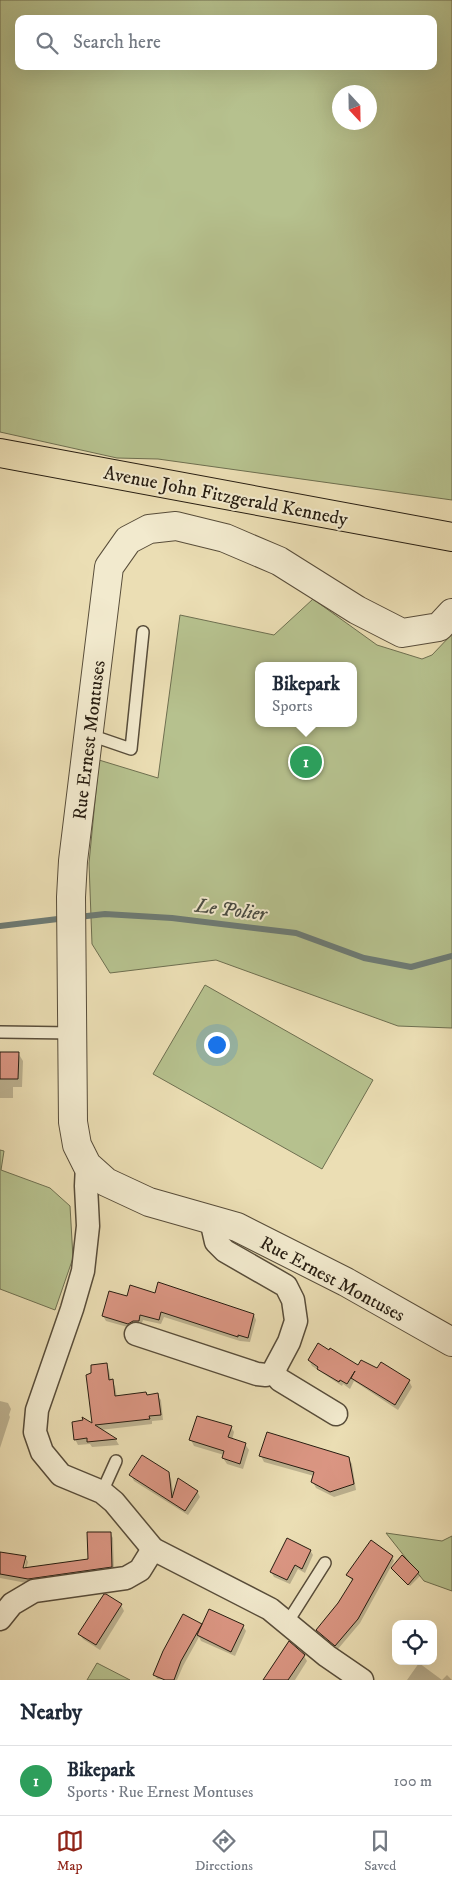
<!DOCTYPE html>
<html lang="en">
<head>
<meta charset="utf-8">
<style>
  body { margin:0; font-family:"IM FELL DW Pica",serif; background:#f2f2f3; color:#1f2937 }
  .controls { position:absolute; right:15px; bottom:15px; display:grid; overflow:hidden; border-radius:10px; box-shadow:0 5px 20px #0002 }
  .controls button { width:45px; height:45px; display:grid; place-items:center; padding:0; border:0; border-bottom:1px solid #e0e1e3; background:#fff; color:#1f2937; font:25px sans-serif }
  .compass { position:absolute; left:332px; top:85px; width:45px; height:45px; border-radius:50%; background:#fff; box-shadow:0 5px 20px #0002; rotate:158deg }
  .you { position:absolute; left:216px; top:1044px; width:18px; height:18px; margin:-12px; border:4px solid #fff; border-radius:50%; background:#1a73e8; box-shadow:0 0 0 8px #1a73e833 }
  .badge { display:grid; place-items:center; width:32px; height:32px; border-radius:50%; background:#8f2418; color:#fff; font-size:16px; font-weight:700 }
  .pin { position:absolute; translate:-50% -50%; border:2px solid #fff; box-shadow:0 1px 5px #0006 }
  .popup { position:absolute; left:255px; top:662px; width:102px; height:65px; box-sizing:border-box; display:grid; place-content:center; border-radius:10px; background:#fff; filter:drop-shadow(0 1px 4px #0005); font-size:16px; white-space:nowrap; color:#747a83 }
  .popup b { font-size:19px; color:#1f2937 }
  .popup::after { content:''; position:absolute; left:50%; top:100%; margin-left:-10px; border:10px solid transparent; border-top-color:#fff }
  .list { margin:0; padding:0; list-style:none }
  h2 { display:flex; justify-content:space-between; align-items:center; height:65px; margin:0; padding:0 20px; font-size:21px }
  h2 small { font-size:16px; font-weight:400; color:#747a83 }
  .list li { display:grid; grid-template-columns:32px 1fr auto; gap:15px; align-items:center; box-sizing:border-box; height:70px; padding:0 20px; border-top:1px solid #e0e1e3 }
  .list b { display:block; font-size:19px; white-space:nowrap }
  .list p { margin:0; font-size:16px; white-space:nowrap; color:#747a83 }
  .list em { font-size:16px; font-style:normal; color:#747a83 }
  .icon { flex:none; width:28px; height:28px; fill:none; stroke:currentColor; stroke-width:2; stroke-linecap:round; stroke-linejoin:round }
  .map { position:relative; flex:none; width:452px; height:1680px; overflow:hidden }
  .search { position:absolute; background:#fff; box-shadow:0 5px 20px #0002; left:15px; right:15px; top:15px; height:55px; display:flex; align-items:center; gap:12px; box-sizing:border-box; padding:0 18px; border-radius:10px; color:#747a83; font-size:19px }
  .sheet { height:135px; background:#fff }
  nav { display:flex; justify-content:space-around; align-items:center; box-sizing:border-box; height:70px; border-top:1px solid #e0e1e3; background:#fff; font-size:14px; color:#747a83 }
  nav a { display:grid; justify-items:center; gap:2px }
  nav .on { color:#8f2418 }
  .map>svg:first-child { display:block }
  .green { fill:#b6c18e; stroke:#6e6f50; fill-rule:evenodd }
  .shadow { fill:#0003; fill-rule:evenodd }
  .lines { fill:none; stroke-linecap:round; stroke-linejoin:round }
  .stream { stroke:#6d7b75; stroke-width:6 }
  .building { fill:#db9683; stroke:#271d11 }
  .service-casing { stroke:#584d3a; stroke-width:14 }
  .minor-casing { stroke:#584d3a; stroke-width:25 }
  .tertiary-casing { stroke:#584d3a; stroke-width:30 }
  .primary-casing { stroke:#271d11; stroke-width:30 }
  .service { stroke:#f2eace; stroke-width:11 }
  .minor { stroke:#f2eace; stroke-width:22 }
  .tertiary { stroke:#f2eace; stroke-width:28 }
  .primary { stroke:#ebdeb4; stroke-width:28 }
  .labels { text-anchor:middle; stroke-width:4; stroke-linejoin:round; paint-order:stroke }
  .street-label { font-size:19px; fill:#271d11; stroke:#f2eace }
  .water-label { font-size:20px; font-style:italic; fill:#4a4c43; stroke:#f2eace }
</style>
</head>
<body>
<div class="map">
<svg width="452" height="1680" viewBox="0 0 452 1680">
  <rect width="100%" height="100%" fill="#ebdeb4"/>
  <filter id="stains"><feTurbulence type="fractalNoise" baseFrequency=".004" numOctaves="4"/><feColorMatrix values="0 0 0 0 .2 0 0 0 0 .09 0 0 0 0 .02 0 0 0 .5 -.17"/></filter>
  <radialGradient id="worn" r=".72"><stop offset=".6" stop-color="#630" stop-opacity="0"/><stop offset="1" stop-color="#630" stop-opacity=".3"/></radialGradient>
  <!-- green -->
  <g class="green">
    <path d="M0,0H452V500L158,459L117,458L0,432ZM19,19H433V66H19ZM340,92H370V122H340Z"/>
    <path d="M313,599L377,645L422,659L432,655L452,634V1028L398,1026L216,960L110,973L92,944L89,863L99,760L158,778L180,615L274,635ZM258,666H354V723H258Z"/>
    <polygon points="205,985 373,1080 322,1169 153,1074"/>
    <polygon points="0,1150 4,1151 1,1170 50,1188 70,1206 73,1258 55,1310 0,1289"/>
    <polygon points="386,1533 442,1541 452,1536 452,1591 424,1581"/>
    <polygon points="97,1663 130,1680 87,1680"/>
  </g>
  <!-- shadow -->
  <g class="shadow">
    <polygon points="0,1053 18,1053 23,1061 22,1087 13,1087 13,1098 0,1098"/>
    <polygon points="156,1294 254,1315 256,1320 250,1342 240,1341 164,1317 161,1324 143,1320 141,1326 131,1328 106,1321 103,1316 128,1298"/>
    <polygon points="309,1360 409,1381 412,1387 398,1410 354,1381 350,1389 343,1384 342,1386 312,1366"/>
    <polygon points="106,1364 109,1370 111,1381 115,1386 117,1397 157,1395 161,1400 163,1420 152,1421 152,1424 100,1430 116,1440 119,1445 92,1447 90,1444 78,1445 75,1439 93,1426"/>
    <polygon points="0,1401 8,1403 11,1409 9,1415 10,1417 0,1448"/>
    <polygon points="231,1427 234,1432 232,1440 245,1444 249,1450 243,1469 227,1464 223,1458 224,1455 194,1446 191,1440"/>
    <polygon points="261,1456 348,1458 352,1464 356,1490 334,1497 316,1488 313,1482 314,1476 264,1462"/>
    <polygon points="168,1473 171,1479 174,1497 197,1491 200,1497 188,1515 134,1481 131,1475"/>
    <path d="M110,1533L113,1538L114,1571L32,1584L0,1578V1553L25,1557L28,1562L26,1569L89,1560ZM24,1560H26L24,1574H21Z"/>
    <polygon points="310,1550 313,1555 305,1573 298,1569 290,1584 274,1577 271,1572"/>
    <polygon points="392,1557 394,1561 360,1623 338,1649 320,1634 318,1630 339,1604 353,1581 347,1575"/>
    <polygon points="402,1557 420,1576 410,1586 394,1571"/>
    <polygon points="121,1605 124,1611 100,1650 83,1639 80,1634"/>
    <polygon points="201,1625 202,1627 243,1626 246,1631 235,1656 201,1641 199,1637 183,1666 177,1680 157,1679 155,1675"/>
    <polygon points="304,1656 307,1661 295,1680 264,1680"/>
    <polygon points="419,1663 442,1680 447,1675 452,1680 407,1680"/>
  </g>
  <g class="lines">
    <!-- stream -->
    <g class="stream">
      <polyline points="78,917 105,914 172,918 296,933 364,958 411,967 452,956"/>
      <polyline points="0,926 66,918"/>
    </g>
  </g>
  <!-- building -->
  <g class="building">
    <polygon points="0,1052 19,1052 18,1079 0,1079"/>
    <polygon points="158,1282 254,1314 248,1338 238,1335 238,1337 161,1312 159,1320 140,1315 139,1321 133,1321 128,1324 102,1316 109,1291 127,1296 130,1285 155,1293"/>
    <polygon points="318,1343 329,1350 330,1348 358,1365 361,1360 377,1368 381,1362 410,1380 395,1405 351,1378 355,1371 347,1384 340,1380 339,1382 317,1369 318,1367 308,1360"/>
    <polygon points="107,1363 109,1380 113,1379 115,1396 146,1392 147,1395 158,1393 161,1415 149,1416 150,1419 95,1425 117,1439 87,1442 87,1438 74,1440 72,1422 83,1420 82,1417 92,1423 86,1375 91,1373 91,1365"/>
    <polygon points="197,1416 232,1426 228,1437 246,1443 240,1464 222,1458 224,1451 189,1440"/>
    <polygon points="267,1432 349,1457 354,1484 330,1492 311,1482 314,1472 259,1456"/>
    <polygon points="142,1455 169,1472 172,1498 178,1478 198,1491 185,1511 129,1475"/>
    <polygon points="87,1532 111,1532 112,1567 28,1579 0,1574 0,1552 26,1556 23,1568 88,1559"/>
    <polygon points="287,1538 311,1550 302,1569 295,1565 287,1580 270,1572"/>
    <polygon points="371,1540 393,1556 358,1619 335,1646 316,1630 338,1603 353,1579 346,1575"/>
    <polygon points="402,1555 419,1572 408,1585 391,1568"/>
    <polygon points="104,1594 106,1594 122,1604 96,1645 78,1634"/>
    <polygon points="209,1609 244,1625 231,1652 197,1635"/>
    <polygon points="183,1614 202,1624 181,1661 174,1680 165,1680 153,1675 163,1651"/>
    <polygon points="289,1641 305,1655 288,1680 263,1680"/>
  </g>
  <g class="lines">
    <!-- service casing -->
    <g class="service-casing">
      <g id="service">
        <polyline points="89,737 99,738 131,749 143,632"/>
        <polyline points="0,1032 73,1033"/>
        <polyline points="102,1492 116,1461"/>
        <polyline points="287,1623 325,1563"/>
      </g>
    </g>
    <!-- minor casing -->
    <g class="minor-casing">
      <g id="minor">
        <polyline points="87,1165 86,1186 88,1226 83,1271 72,1309 37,1410 35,1432 42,1452 61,1475 102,1492 114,1502 153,1549 270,1609 327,1656 362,1680"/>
        <polyline points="136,1334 257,1374 266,1375 273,1372 289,1342 296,1321 293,1300 286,1286 225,1251 216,1242 211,1220"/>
        <polyline points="273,1372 280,1380 336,1414"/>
        <polyline points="0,1619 12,1604 34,1591 126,1578 140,1570 153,1549"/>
      </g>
    </g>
    <!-- tertiary casing -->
    <g class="tertiary-casing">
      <polyline id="tertiary" points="452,613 439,627 402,633 357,610 279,561 225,538 176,526 149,529 128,540 109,567 73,861 71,897 73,1122 77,1145 87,1165 106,1182 149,1202 237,1227 346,1282 452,1342"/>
    </g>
    <!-- primary casing -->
    <g class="primary-casing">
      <polyline id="primary" points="0,453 452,537"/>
    </g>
    <!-- service -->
    <use href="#service" class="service"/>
    <!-- minor -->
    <use href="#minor" class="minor"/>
    <!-- tertiary -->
    <use href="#tertiary" class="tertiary"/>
    <!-- primary -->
    <use href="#primary" class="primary"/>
  </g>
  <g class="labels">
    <!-- street labels -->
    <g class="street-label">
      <text transform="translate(226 495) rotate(11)" y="7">Avenue John Fitzgerald Kennedy</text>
      <text transform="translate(88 740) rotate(-83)" y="7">Rue Ernest Montuses</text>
      <text transform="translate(333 1278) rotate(28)" y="7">Rue Ernest Montuses</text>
    </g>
    <!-- water labels -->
    <g class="water-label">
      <text transform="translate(231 909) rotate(7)" y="7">Le Polier</text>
    </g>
  </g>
  <rect width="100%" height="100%" filter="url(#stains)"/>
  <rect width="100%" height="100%" fill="url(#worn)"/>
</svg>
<div class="controls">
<button><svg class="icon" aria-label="locate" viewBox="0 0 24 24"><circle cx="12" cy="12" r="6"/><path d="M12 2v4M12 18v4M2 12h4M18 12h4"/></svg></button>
</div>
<svg class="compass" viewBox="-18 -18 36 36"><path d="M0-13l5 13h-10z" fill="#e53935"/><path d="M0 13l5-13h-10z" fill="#747a83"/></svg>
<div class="you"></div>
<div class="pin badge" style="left:306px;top:762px;background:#2e9e5b">1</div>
<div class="popup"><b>Bikepark</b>Sports</div>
<div class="search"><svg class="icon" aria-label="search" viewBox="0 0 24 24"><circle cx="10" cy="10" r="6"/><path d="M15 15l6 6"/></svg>Search here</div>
</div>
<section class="sheet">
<h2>Nearby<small></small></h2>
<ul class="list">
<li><span class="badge" style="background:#2e9e5b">1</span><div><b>Bikepark</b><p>Sports · Rue Ernest Montuses</p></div><em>100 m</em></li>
</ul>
</section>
<nav>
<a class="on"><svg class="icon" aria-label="map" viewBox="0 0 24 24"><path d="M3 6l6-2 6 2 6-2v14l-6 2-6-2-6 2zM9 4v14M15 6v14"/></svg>Map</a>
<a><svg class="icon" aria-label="directions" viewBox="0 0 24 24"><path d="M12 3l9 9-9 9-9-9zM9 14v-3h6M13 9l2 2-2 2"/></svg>Directions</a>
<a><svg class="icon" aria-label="saved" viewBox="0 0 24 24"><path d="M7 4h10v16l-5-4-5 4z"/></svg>Saved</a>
</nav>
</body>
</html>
